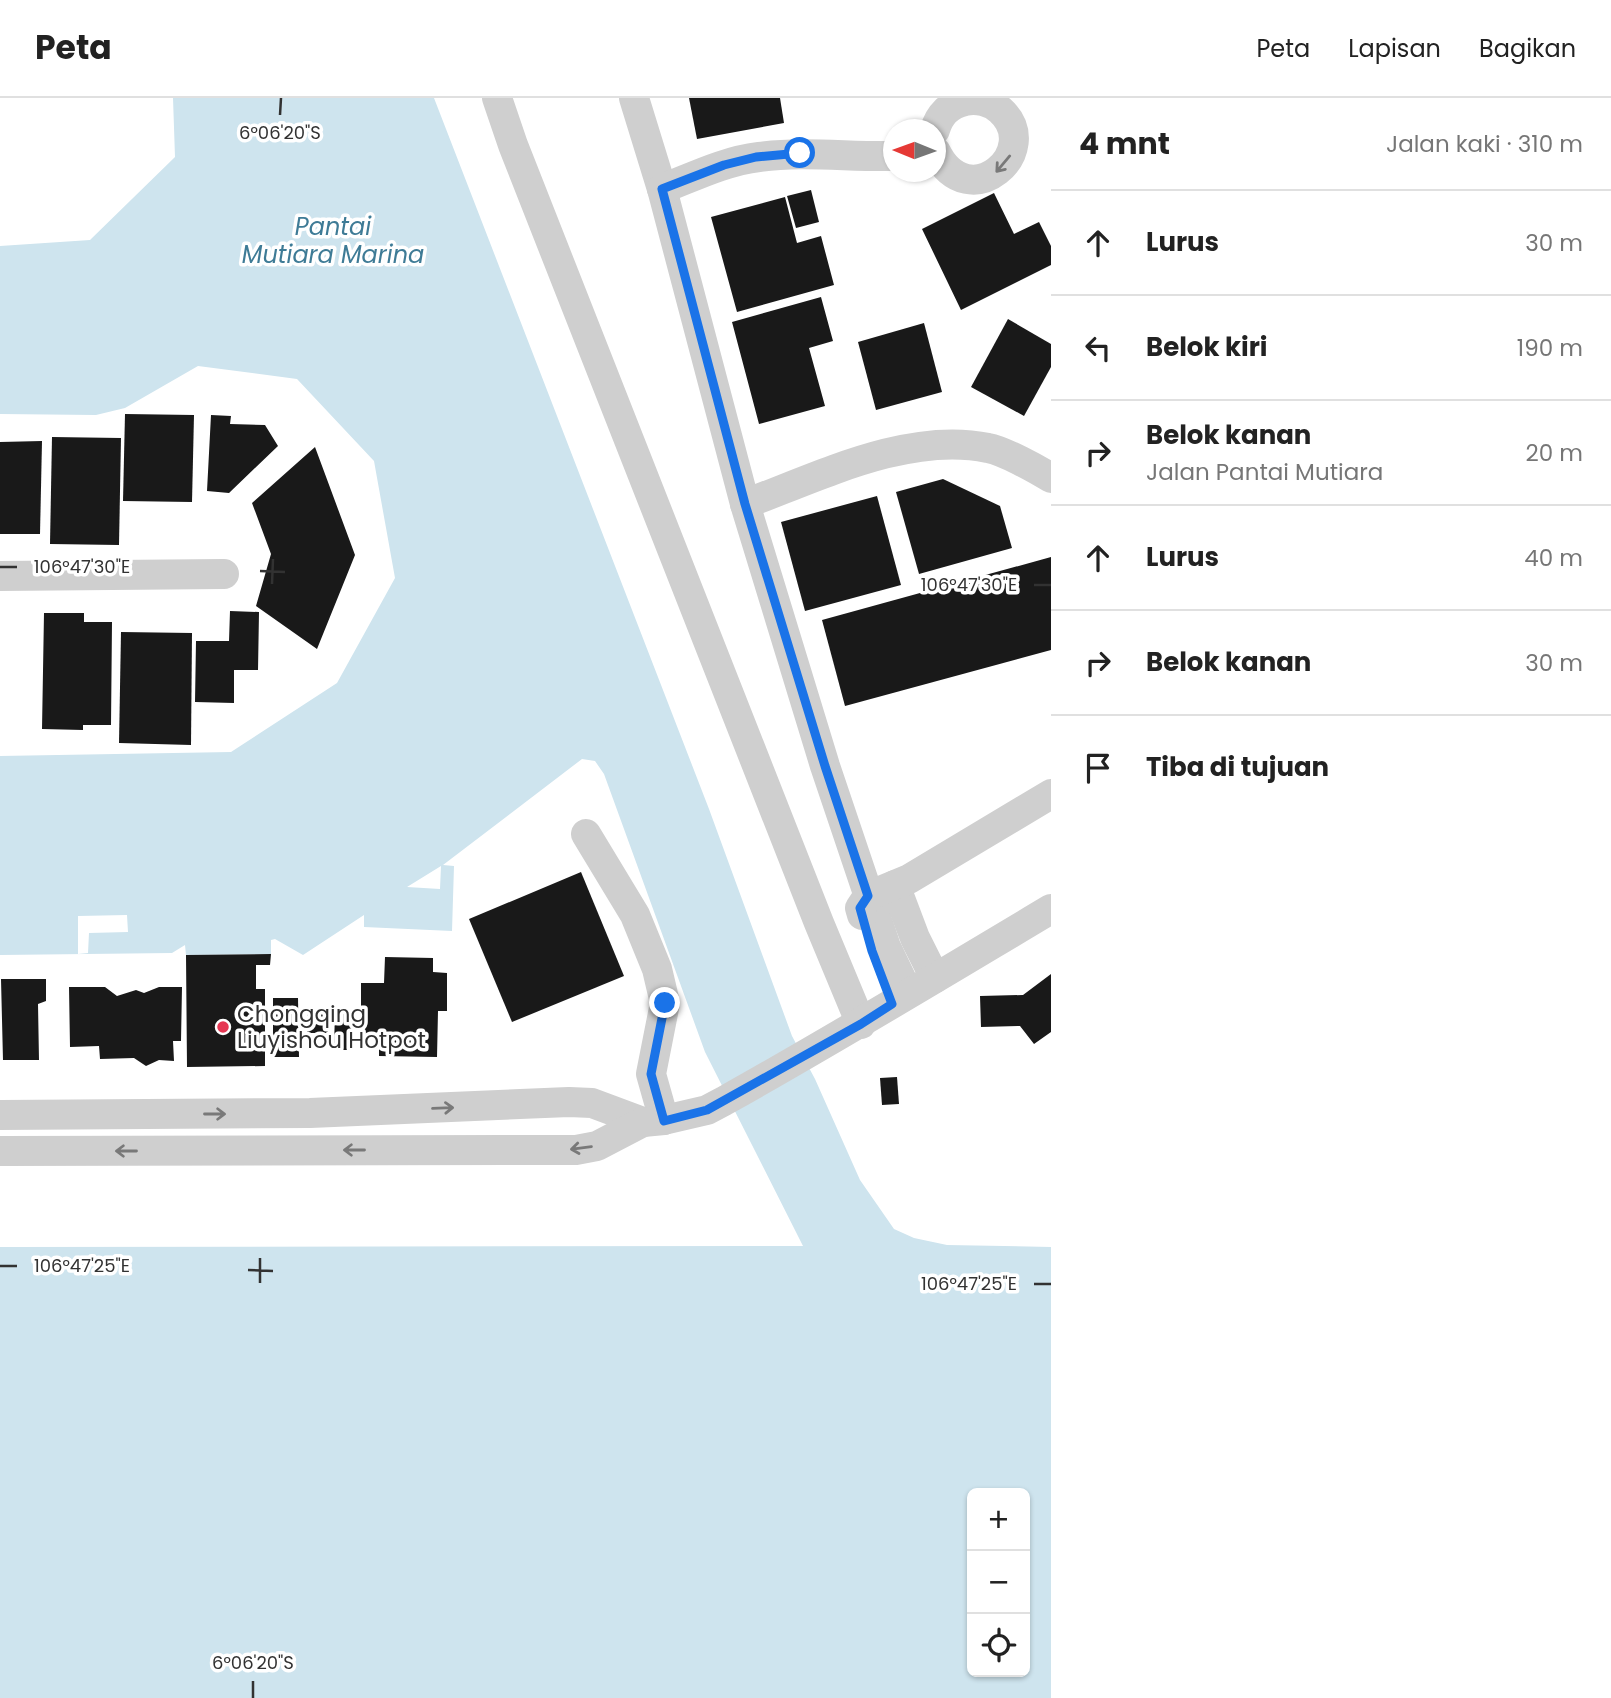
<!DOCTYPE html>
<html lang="id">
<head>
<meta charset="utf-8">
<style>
  body { margin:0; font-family:Poppins,sans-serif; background:#f6f6f6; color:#222 }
  .controls { position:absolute; right:21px; bottom:21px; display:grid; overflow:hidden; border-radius:10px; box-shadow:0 2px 5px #0004 }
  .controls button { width:63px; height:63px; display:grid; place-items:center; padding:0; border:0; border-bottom:2px solid #e0e0e0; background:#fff; color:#222; font:35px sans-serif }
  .compass { position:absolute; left:883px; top:21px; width:63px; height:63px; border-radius:50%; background:#fff; box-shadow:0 2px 5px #0004; rotate:271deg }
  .stop { position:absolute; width:21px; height:21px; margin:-16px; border:5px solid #1a73e8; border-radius:50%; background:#fff }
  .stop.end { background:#1a73e8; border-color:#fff; box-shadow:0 2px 7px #0008 }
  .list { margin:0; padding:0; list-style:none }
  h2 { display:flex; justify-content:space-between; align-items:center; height:91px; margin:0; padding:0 28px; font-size:30px }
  h2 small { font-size:23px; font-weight:400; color:#767676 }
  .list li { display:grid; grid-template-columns:46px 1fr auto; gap:21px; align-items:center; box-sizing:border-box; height:105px; padding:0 28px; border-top:2px solid #e0e0e0 }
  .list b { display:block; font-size:26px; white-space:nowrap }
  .list p { margin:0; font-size:23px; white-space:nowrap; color:#767676 }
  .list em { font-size:23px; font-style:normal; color:#767676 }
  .icon { flex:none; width:38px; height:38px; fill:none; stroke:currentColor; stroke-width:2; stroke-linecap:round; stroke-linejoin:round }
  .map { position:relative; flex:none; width:1051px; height:1600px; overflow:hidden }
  header { display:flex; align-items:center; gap:42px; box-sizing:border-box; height:98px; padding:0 35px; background:#fff; border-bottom:2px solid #e0e0e0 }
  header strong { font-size:33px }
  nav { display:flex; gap:38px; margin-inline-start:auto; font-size:24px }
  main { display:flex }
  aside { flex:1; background:#fff }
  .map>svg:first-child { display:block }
  .water { fill:#cee4ee; fill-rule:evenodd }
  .pier { fill:#fff }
  .building { fill:#191919 }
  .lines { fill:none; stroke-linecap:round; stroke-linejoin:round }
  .street { stroke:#cfcfcf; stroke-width:30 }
  .oneway { stroke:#797979 }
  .route { stroke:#1a73e8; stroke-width:9 }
  .ticks { fill:none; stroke:#323232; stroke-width:2.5 }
  .poi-dot { fill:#e63753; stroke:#fff; stroke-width:2.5 }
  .labels { text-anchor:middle; stroke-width:7; stroke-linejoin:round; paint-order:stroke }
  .poi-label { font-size:23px; fill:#323232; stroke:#fff; text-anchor:start }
  .water-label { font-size:24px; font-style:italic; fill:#3e7b96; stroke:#fff }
  .ticks-label { font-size:18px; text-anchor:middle; fill:#323232; stroke:#fff; stroke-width:7; stroke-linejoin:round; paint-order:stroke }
</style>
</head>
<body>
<header>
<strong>Peta</strong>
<nav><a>Peta</a><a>Lapisan</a><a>Bagikan</a></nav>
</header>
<main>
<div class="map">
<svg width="1051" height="1600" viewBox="0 0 1051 1600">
  <rect width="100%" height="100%" fill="#fff"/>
  <!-- water -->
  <path class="water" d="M173,0H434L709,711L792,938L815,981L860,1082L894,1131L914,1140L947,1147L1051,1149V1600H0V1149L803,1148L705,954L604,676L595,663L582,661L443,767L454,768L452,833L364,829V817L303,857L275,841L271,842V856L186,857L185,847L172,855L0,857V658L231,654L337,585L395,480L374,363L297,281L198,268L125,310L96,317L0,316V148L90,142L175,59ZM441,768L440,791L407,789ZM972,1395H1025V1574H972Z"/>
  <!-- pier -->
  <polygon class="pier" points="127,817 128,834 89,835 88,855 78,856 78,818"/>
  <!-- building -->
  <g class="building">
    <polygon points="689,0 780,0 784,25 697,41"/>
    <polygon points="811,92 819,124 796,130 787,98"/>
    <polygon points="994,95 1014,136 1039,124 1051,148 1051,167 961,212 922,131"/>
    <polygon points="785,99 797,145 821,138 834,187 737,214 711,119"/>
    <polygon points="821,199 833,243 809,250 825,308 759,326 732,224"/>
    <polygon points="1008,221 1051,246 1051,269 1024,318 971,289"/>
    <polygon points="924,225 942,294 876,312 858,244"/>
    <polygon points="125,316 194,317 192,404 123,403"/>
    <polygon points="211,317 231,318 230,326 265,327 278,348 229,395 207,393"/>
    <polygon points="52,339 121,340 119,447 50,446"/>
    <polygon points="42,343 40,436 0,436 0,344"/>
    <polygon points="315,349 355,457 317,551 256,508 271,456 252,405"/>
    <polygon points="943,381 1000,408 1012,450 919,476 896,394"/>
    <polygon points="877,398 901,487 805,513 781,424"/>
    <polygon points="1051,459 1051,552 845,608 822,522"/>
    <polygon points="230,513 259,514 258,572 234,572 234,605 195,604 196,543 229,543"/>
    <polygon points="44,515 84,515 84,524 112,524 111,627 83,627 83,632 42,631"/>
    <polygon points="121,534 192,535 191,647 119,645"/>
    <polygon points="581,774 624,878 512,924 469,821"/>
    <polygon points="271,856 270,867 256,867 256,891 265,891 265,968 187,969 186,857"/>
    <polygon points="385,859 433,860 433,874 447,875 447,913 438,913 437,959 379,958 379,937 361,937 361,885 384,885"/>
    <polygon points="1051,876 1051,934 1034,946 1020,928 981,929 980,898 1023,897"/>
    <polygon points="1,881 46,881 46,903 38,906 39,962 3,962"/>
    <polygon points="69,889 105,889 117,898 136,892 144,895 159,889 182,889 181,943 173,943 174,963 159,962 146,968 134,960 100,961 99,948 70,949"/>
    <polygon points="273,900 298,900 299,959 273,959"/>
    <polygon points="335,911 353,911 353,952 334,952"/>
    <polygon points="327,912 328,935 307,935 307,913"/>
    <polygon points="897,979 899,1006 882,1007 880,980"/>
  </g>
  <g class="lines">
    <!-- street -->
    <g class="street">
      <polyline points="497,0 513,47 819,825 861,926"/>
      <polyline points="634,0 662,91 745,406 825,668 886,849 908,895"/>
      <path d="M935,32C939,17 950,6 965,3C977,0 991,4 1000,12C1045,52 969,120 936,54"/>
      <path d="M662,91C693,79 725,63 759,59C804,53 848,59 894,58"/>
      <path d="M745,406C818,379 909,333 988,350C1004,353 1037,371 1051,380"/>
      <polyline points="0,478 224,476"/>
      <polyline points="586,736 635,817 657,871 665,905 651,976 664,1022"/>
      <polyline points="895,787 915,840 935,880"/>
      <polyline points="862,817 860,810 868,798 909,781 1051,696"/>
      <path d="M0,1017L310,1015L569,1004L592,1005L643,1024L664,1022L707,1012L724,1003C835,941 942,876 1051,811"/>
      <polyline points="0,1053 576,1052 597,1048 643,1024"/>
    </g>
  </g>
  <!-- one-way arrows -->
  <defs><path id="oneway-shaft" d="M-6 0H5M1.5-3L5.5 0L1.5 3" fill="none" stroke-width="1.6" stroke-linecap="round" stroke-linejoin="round" transform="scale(1.75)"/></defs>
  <g class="oneway">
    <use href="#oneway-shaft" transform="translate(1003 66) rotate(130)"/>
    <use href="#oneway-shaft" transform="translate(443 1010) rotate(-2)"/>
    <use href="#oneway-shaft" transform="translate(215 1016)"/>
    <use href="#oneway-shaft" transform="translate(581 1050) rotate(173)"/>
    <use href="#oneway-shaft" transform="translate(354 1052) rotate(180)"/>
    <use href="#oneway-shaft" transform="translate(126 1053) rotate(180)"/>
  </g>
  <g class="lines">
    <!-- route -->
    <polyline class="route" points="665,905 651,976 664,1023 707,1012 861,926 892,906 872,853 860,810 868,798 825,668 745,406 662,91 724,67 756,59 800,55"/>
  </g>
  <!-- ticks -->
  <path class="ticks" d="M280,17L281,0M0,469H17M260,473L285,474M272,486L273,461M1034,487H1051M0,1168H17M248,1172L273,1173M260,1185V1160M1034,1186H1051M253,1600V1583"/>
  <!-- markers -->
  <circle class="poi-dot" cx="223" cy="929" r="7"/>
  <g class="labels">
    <!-- poi labels -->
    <g class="poi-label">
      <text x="237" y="924">Chongqing<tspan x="237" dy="26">Liuyishou Hotpot</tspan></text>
    </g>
    <!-- water labels -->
    <g class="water-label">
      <text x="333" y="137">Pantai<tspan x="333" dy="28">Mutiara Marina</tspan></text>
    </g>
  </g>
  <g class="ticks-label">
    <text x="280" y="41">6°06'20"S</text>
    <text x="82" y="475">106°47'30"E</text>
    <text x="969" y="493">106°47'30"E</text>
    <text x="82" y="1174">106°47'25"E</text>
    <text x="969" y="1192">106°47'25"E</text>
    <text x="253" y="1571">6°06'20"S</text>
  </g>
</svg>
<div class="controls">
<button>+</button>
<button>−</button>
<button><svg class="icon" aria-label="locate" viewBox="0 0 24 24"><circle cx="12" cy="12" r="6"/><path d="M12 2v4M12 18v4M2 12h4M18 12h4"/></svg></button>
</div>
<svg class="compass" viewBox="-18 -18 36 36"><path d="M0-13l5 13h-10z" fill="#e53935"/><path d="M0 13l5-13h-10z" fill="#767676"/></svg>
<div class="stop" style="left:800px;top:55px"></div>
<div class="stop end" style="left:665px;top:905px"></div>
</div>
<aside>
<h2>4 mnt<small>Jalan kaki · 310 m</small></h2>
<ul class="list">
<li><svg class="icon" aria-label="ahead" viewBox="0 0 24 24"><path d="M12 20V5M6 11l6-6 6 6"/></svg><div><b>Lurus</b></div><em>30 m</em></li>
<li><svg class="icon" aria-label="left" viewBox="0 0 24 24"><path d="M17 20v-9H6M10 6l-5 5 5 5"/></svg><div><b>Belok kiri</b></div><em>190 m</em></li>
<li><svg class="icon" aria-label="right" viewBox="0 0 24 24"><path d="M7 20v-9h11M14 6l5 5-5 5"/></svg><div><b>Belok kanan</b><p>Jalan Pantai Mutiara</p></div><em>20 m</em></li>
<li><svg class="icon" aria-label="ahead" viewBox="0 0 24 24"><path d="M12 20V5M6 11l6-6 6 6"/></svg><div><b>Lurus</b></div><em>40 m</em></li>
<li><svg class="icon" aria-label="right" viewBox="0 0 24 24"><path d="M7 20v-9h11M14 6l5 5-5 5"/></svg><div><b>Belok kanan</b></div><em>30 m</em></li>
<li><svg class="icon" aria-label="arrive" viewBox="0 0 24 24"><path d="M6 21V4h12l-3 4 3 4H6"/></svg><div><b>Tiba di tujuan</b></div></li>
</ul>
</aside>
</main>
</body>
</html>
